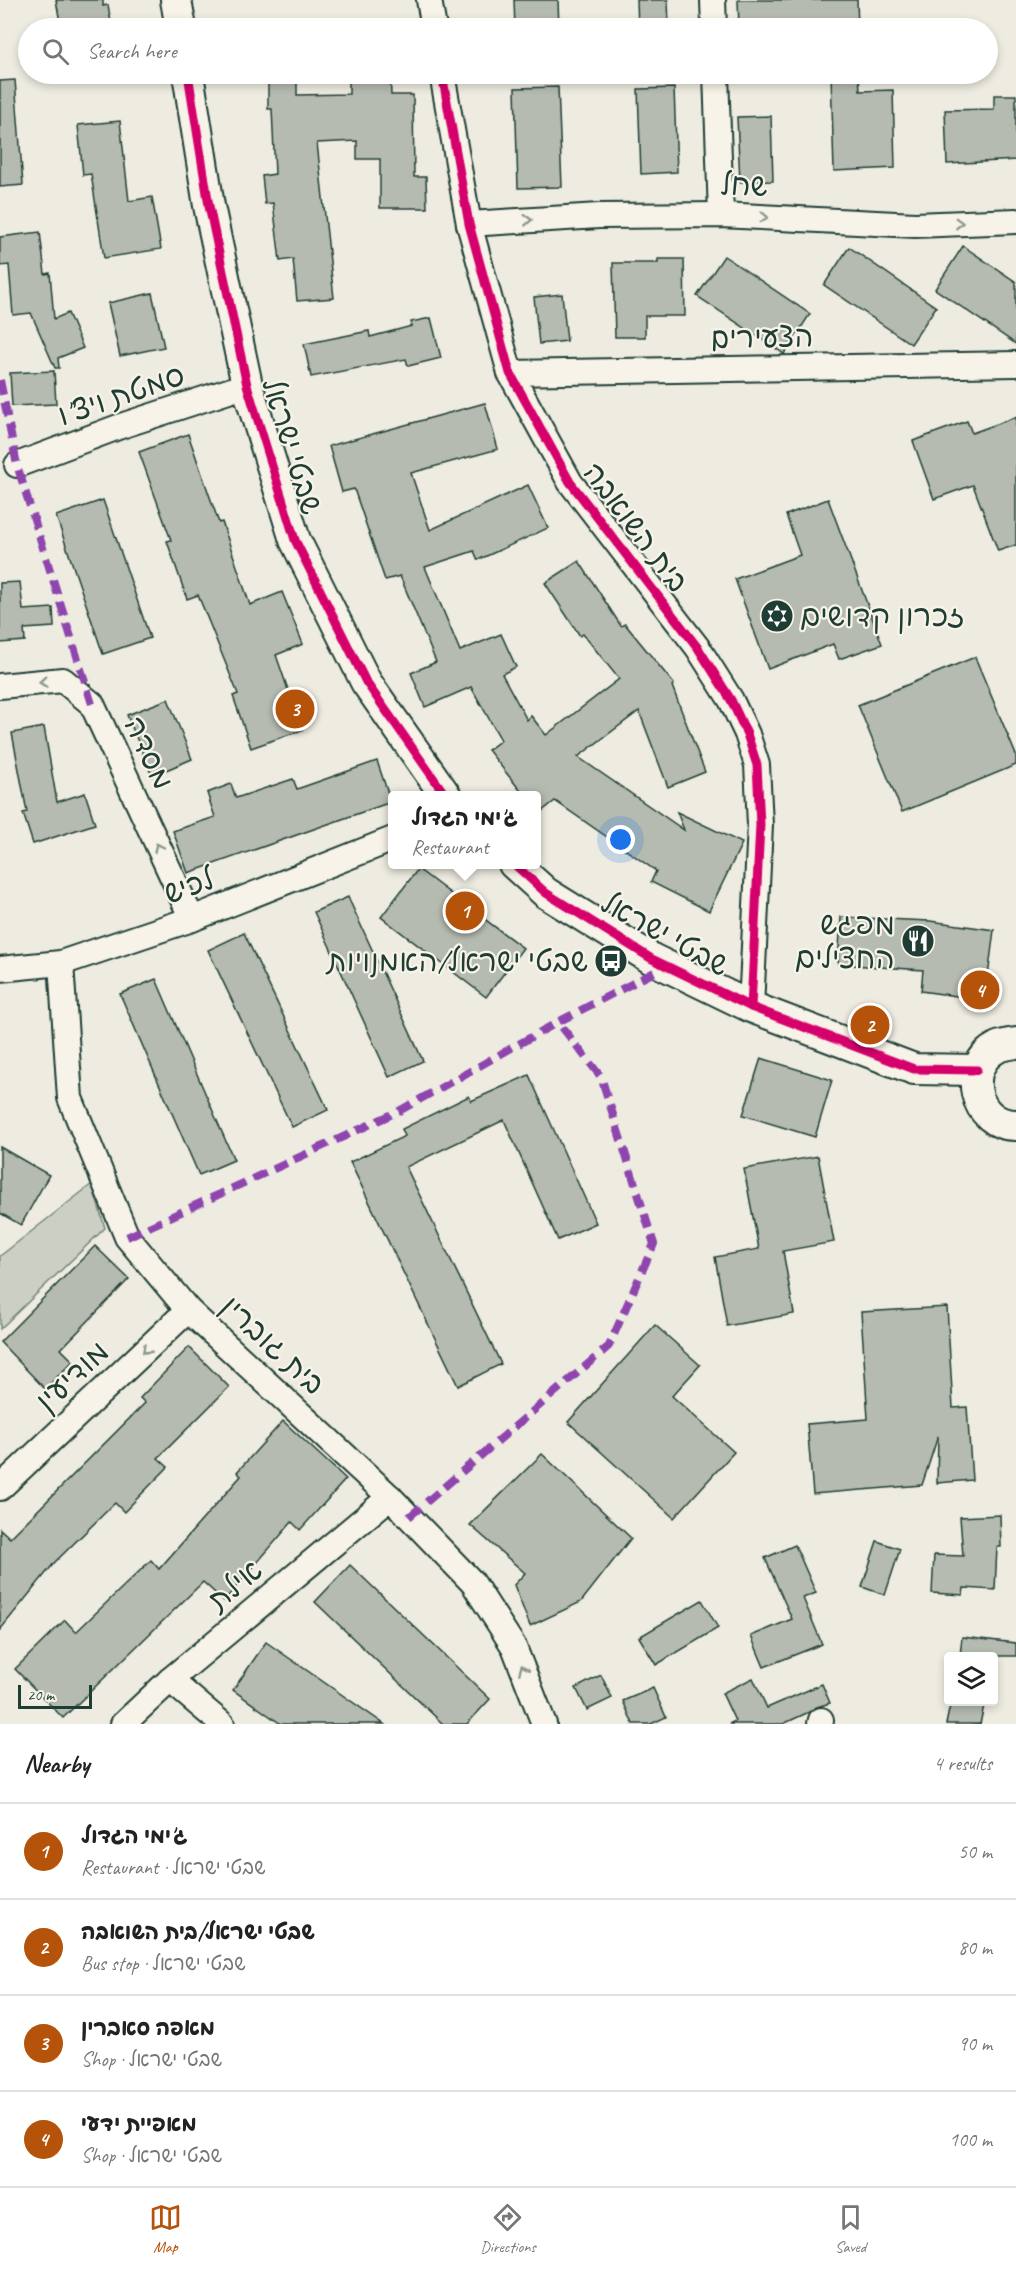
<!DOCTYPE html>
<html lang="en">
<head>
<meta charset="utf-8">
<style>
  body { margin:0; font-family:Caveat,"Playpen Sans Hebrew",sans-serif; background:#f2f2f2; color:#222 }
  .controls { position:absolute; right:18px; bottom:18px; display:grid; overflow:hidden; border-radius:6px; box-shadow:0 3px 9px #0003 }
  .controls button { width:54px; height:54px; display:grid; place-items:center; padding:0; border:0; border-bottom:2px solid #e0e0e0; background:#fff; color:#222; font:30px sans-serif }
  .scale { position:absolute; left:18px; bottom:15px; width:74px; box-sizing:border-box; padding-left:6px; border:3px solid #1f3d34; border-top:0; font-size:16px; line-height:21px; white-space:nowrap; color:#1f3d34; -webkit-text-stroke:4px #f7f3e8; paint-order:stroke }
  .you { position:absolute; left:621px; top:840px; width:21px; height:21px; margin:-15px; border:4px solid #fff; border-radius:50%; background:#1a73e8; box-shadow:0 0 0 9px #1a73e833 }
  .badge { display:grid; place-items:center; width:39px; height:39px; border-radius:50%; background:#b45309; color:#fff; font-size:20px; font-weight:700 }
  .pin { position:absolute; translate:-50% -50%; border:3px solid #fff; box-shadow:0 2px 6px #0006 }
  .popup { position:absolute; left:388px; top:791px; width:153px; height:78px; box-sizing:border-box; display:grid; place-content:center; border-radius:6px; background:#fff; filter:drop-shadow(0 2px 4px #0005); font-size:20px; white-space:nowrap; color:#767676 }
  .popup b { font-size:22px; color:#222 }
  .popup::after { content:''; position:absolute; left:50%; top:100%; margin-left:-12px; border:12px solid transparent; border-top-color:#fff }
  .list { margin:0; padding:0; list-style:none }
  h2 { display:flex; justify-content:space-between; align-items:center; height:78px; margin:0; padding:0 24px; font-size:26px }
  h2 small { font-size:20px; font-weight:400; color:#767676 }
  .list li { display:grid; grid-template-columns:39px 1fr auto; gap:18px; align-items:center; box-sizing:border-box; height:96px; padding:0 24px; border-top:2px solid #e0e0e0 }
  .list b { display:block; font-size:22px; white-space:nowrap }
  .list p { margin:0; font-size:20px; white-space:nowrap; color:#767676 }
  .list em { font-size:20px; font-style:normal; color:#767676 }
  .icon { flex:none; width:33px; height:33px; fill:none; stroke:currentColor; stroke-width:2; stroke-linecap:round; stroke-linejoin:round }
  .map { position:relative; flex:none; width:1016px; height:1724px; overflow:hidden }
  .search { position:absolute; background:#fff; box-shadow:0 3px 9px #0003; left:18px; right:18px; top:18px; height:66px; display:flex; align-items:center; gap:15px; box-sizing:border-box; padding:0 21px; border-radius:33px; color:#767676; font-size:22px }
  .sheet { height:462px; background:#fff }
  nav { display:flex; justify-content:space-around; align-items:center; box-sizing:border-box; height:84px; border-top:2px solid #e0e0e0; background:#fff; font-size:16px; color:#767676 }
  nav a { display:grid; justify-items:center; gap:3px }
  nav .on { color:#b45309 }
  .map>svg:first-child { display:block }
  .green { fill:#cccfc4; stroke:#76867c; stroke-width:1.5 }
  .building { fill:#b5bbb0; stroke:#1f3d34; stroke-width:1.5 }
  .lines { fill:none; stroke-linecap:round; stroke-linejoin:round }
  .minor-casing { stroke:#1f3d34; stroke-width:28 }
  .tertiary-casing { stroke:#1f3d34; stroke-width:34 }
  .minor { stroke:#f7f3e8; stroke-width:24 }
  .tertiary { stroke:#f7f3e8; stroke-width:30 }
  .quiet { stroke:#8e44ad; stroke-width:8; stroke-dasharray:15 8; stroke-linecap:butt }
  .cycleway-casing { stroke:#f7f3e8; stroke-width:13 }
  .cycleway { stroke:#d6006c; stroke-width:9 }
  .oneway { stroke:#8b988e }
  .labels { text-anchor:middle; stroke-width:4.5; stroke-linejoin:round; paint-order:stroke }
  .street-label { font-size:30px; fill:#1f3d34; stroke:#f7f3e8 }
  .poi-label { font-size:30px; fill:#1f3d34; stroke:#f7f3e8; text-anchor:end }
</style>
</head>
<body>
<div class="map">
<svg width="1016" height="1724" viewBox="0 0 1016 1724">
  <rect width="100%" height="100%" fill="#eeece1"/>
  <filter id="ink" filterUnits="userSpaceOnUse"><feTurbulence type="fractalNoise" baseFrequency=".0167" numOctaves="2"/><feDisplacementMap in="SourceGraphic" scale="12" xChannelSelector="R" yChannelSelector="G"/><feConvolveMatrix kernelMatrix="1 2 1 2 8 2 1 2 1" color-interpolation-filters="sRGB"/></filter>
  <g filter="url(#ink)">
    <!-- green -->
    <polygon class="green" points="92,1184 105,1228 0,1329 0,1256"/>
    <!-- building -->
    <g class="building">
      <polygon points="56,0 103,0 103,6 108,5 112,28 61,28"/>
      <polygon points="514,0 558,0 559,28 515,28"/>
      <polygon points="637,0 668,0 669,28 638,28"/>
      <polygon points="738,0 857,0 858,28 739,28"/>
      <polygon points="268,74 297,74 297,95 349,94 349,74 390,74 391,95 413,95 414,177 426,177 427,208 380,208 380,159 357,159 357,141 317,143 334,298 297,301 293,259 280,261 273,203 265,204 262,176 275,174 272,109 268,109"/>
      <polygon points="831,74 859,74 860,91 893,90 895,168 834,171"/>
      <polygon points="15,80 23,185 0,187 0,81"/>
      <polygon points="558,87 562,187 518,188 515,88"/>
      <polygon points="674,88 677,172 641,174 638,89"/>
      <polygon points="994,95 1016,95 1016,160 947,164 945,110 994,109"/>
      <polygon points="771,116 773,181 740,182 737,117"/>
      <polygon points="120,121 129,201 152,197 161,249 104,258 91,174 83,175 78,125"/>
      <polygon points="40,232 45,274 50,273 54,319 68,313 83,348 58,358 59,368 55,368 31,313 13,315 9,265 0,266 0,237"/>
      <polygon points="963,246 1016,282 1016,344 935,289"/>
      <polygon points="849,247 936,307 911,344 824,285"/>
      <polygon points="724,256 810,314 784,354 697,296"/>
      <polygon points="658,259 684,259 685,316 645,316 645,337 615,337 613,263 658,263"/>
      <polygon points="152,293 164,347 120,356 108,303"/>
      <polygon points="562,294 567,341 539,344 534,297"/>
      <polygon points="431,318 441,358 408,366 406,359 311,377 304,344 369,331 370,337 412,326 411,322"/>
      <polygon points="54,371 56,404 12,406 10,373"/>
      <polygon points="485,403 498,449 411,473 430,530 528,485 548,528 478,560 474,551 425,567 460,651 501,634 516,667 502,674 527,720 531,716 546,735 619,679 583,634 580,636 545,583 579,561 621,626 625,624 674,684 672,686 705,772 668,787 639,711 578,757 684,830 677,812 742,843 709,911 651,882 656,871 555,801 537,815 537,795 524,795 488,750 501,740 471,687 425,707 411,673 436,662 400,576 385,580 354,489 342,492 329,446"/>
      <polygon points="1016,417 1016,545 998,551 973,485 934,499 913,441 967,421 972,433"/>
      <polygon points="188,434 219,523 222,522 250,605 282,592 303,644 276,655 302,730 251,748 233,696 238,694 198,595 187,599 167,541 171,540 139,452"/>
      <polygon points="828,499 882,644 839,659 833,644 768,669 735,579 800,555 786,515"/>
      <polygon points="103,500 150,638 103,654 56,516"/>
      <polygon points="20,582 23,610 53,608 54,627 24,629 25,641 0,643 0,583"/>
      <polygon points="975,657 1016,755 1016,765 902,812 858,705"/>
      <polygon points="168,699 192,759 152,776 127,715"/>
      <polygon points="44,727 57,802 85,793 95,824 33,844 23,813 27,812 12,733"/>
      <polygon points="377,761 391,802 188,873 173,831 215,817 207,793 231,784 236,798 293,779 297,789"/>
      <polygon points="418,869 523,948 486,997 381,917"/>
      <polygon points="348,897 423,1061 389,1077 314,912"/>
      <polygon points="841,917 930,921 994,930 985,1000 921,991 923,970 838,964"/>
      <polygon points="244,933 328,1110 292,1127 208,950"/>
      <polygon points="156,979 234,1160 199,1175 120,994"/>
      <polygon points="761,1058 832,1080 815,1137 743,1115"/>
      <polygon points="529,1075 596,1223 558,1240 504,1120 406,1167 501,1364 458,1386 350,1162 405,1136 402,1129 469,1096 471,1101"/>
      <polygon points="0,1147 49,1175 21,1225 0,1213"/>
      <polygon points="818,1156 834,1242 783,1251 794,1314 727,1326 715,1257 759,1249 744,1169"/>
      <polygon points="95,1246 129,1279 61,1349 73,1361 45,1389 0,1342"/>
      <polygon points="947,1307 953,1408 967,1407 972,1480 937,1483 938,1436 922,1485 813,1494 807,1424 868,1419 861,1312"/>
      <polygon points="655,1325 700,1365 672,1396 734,1452 674,1518 568,1422"/>
      <polygon points="189,1347 229,1387 158,1458 168,1467 124,1512 115,1503 55,1562 0,1630 0,1529 10,1538 145,1403 140,1398"/>
      <polygon points="283,1421 346,1479 300,1530 292,1522 224,1601 203,1582 63,1718 15,1669 65,1620 76,1632 151,1560 159,1569 241,1476 237,1472"/>
      <polygon points="542,1454 631,1538 581,1602 530,1626 514,1585 525,1573 470,1525"/>
      <polygon points="1000,1515 1001,1547 997,1547 995,1590 964,1588 963,1595 932,1593 934,1555 963,1556 960,1517"/>
      <polygon points="877,1541 900,1549 885,1595 862,1587"/>
      <polygon points="795,1545 816,1593 803,1598 822,1644 764,1667 751,1636 792,1619 765,1558"/>
      <polygon points="350,1565 490,1699 467,1724 443,1724 315,1602"/>
      <polygon points="702,1600 718,1628 656,1665 639,1637"/>
      <polygon points="962,1637 1016,1643 1016,1656 960,1656"/>
      <polygon points="266,1642 384,1724 281,1724 233,1690"/>
      <polygon points="601,1675 612,1698 587,1710 576,1688"/>
      <polygon points="753,1678 767,1708 822,1684 830,1703 817,1707 809,1712 783,1724 729,1724 735,1721 722,1693"/>
      <polygon points="653,1688 666,1717 651,1724 633,1724 623,1701"/>
      <polygon points="951,1701 985,1701 980,1724 946,1724"/>
    </g>
    <g class="lines">
      <!-- minor casing -->
      <g class="minor-casing">
        <g id="minor">
          <polyline points="429,0 434,28"/>
          <polyline points="713,0 714,28"/>
          <polyline points="442,74 469,224 510,373 570,482 698,648 731,700 747,734 757,765 760,825 751,1007"/>
          <polyline points="716,74 721,215"/>
          <polyline points="469,224 599,216 721,215 915,225 1016,221"/>
          <polyline points="510,373 1016,364"/>
          <polyline points="17,465 121,426 247,385"/>
          <polyline points="0,686 63,680 92,704 192,919"/>
          <polyline points="61,963 70,1098 127,1237 188,1310 390,1497 473,1583 514,1647 544,1724"/>
          <polyline points="0,969 61,963 192,919 393,839"/>
          <polyline points="0,1488 188,1310"/>
          <polyline points="170,1680 222,1724"/>
          <polyline points="123,1724 170,1680 390,1497"/>
          <polyline points="820,1724 821,1720"/>
        </g>
      </g>
      <!-- tertiary casing -->
      <g class="tertiary-casing">
        <g id="tertiary">
          <polyline points="176,0 181,28"/>
          <polyline points="188,74 209,206 247,385 295,540 366,682 446,796"/>
          <polyline points="514,864 546,893 652,959 751,1007 914,1069 977,1070"/>
          <path d="M1016,1043C1010,1044 1003,1045 998,1047C960,1066 974,1126 1016,1125"/>
        </g>
      </g>
      <!-- minor -->
      <use href="#minor" class="minor"/>
      <!-- tertiary -->
      <use href="#tertiary" class="tertiary"/>
      <!-- quiet -->
      <g class="quiet">
        <polyline points="0,380 17,465 92,704"/>
        <polyline points="127,1237 399,1111 558,1022"/>
        <polyline points="409,1517 609,1346 654,1244 601,1077 558,1022 666,966"/>
      </g>
      <!-- cycleway casing -->
      <g class="cycleway-casing">
        <g id="cycleway">
          <polyline points="188,74 209,206 247,385 295,540 366,682 446,796"/>
          <polyline points="442,74 469,224 510,373 570,482 698,648 731,700 747,734 757,765 760,825 751,1007"/>
          <polyline points="514,864 546,893 652,959 751,1007 914,1069 977,1070"/>
        </g>
      </g>
      <!-- cycleway -->
      <use href="#cycleway" class="cycleway"/>
    </g>
    <!-- one-way arrows -->
    <defs><path id="oneway-chevron" d="M-2-3.5L2.5 0L-2 3.5" fill="none" stroke-width="1.6" stroke-linecap="round" stroke-linejoin="round" transform="scale(1.5)"/></defs>
    <g class="oneway">
      <use href="#oneway-chevron" transform="translate(764 217) rotate(3)"/>
      <use href="#oneway-chevron" transform="translate(528 220) rotate(-3)"/>
      <use href="#oneway-chevron" transform="translate(959 223) rotate(-2)"/>
      <use href="#oneway-chevron" transform="translate(43 682) rotate(174)"/>
      <use href="#oneway-chevron" transform="translate(158 847) rotate(-115)"/>
      <use href="#oneway-chevron" transform="translate(146 1350) rotate(137)"/>
      <use href="#oneway-chevron" transform="translate(523 1669) rotate(-112)"/>
    </g>
  </g>
  <!-- icons -->
  <defs>
    <g id="synagogue-disc" transform="scale(1.725)"><circle r="9.5" fill="#1f3d34" stroke="#f7f3e8"/><path d="M0-6.5L5.6 3.2H-5.6ZM0 6.5L5.6-3.2H-5.6Z" fill="#fff"/></g>
    <g id="restaurant-disc" transform="scale(1.725)"><circle r="9.5" fill="#1f3d34" stroke="#f7f3e8"/><path d="M-5-6h1v4h1v-4h1v4h1v-4h1v5L-1.5 .5V6h-2V.5L-5-1ZM5-6V6H3V1.5H1.5Q1.5-4 5-6Z" fill="#fff"/></g>
    <g id="bus-disc" transform="scale(1.725)"><circle r="9.5" fill="#1f3d34" stroke="#f7f3e8"/><path d="M-5-6H5V4H4V6H2V4H-2V6H-4V4H-5ZM-3.5-4V0h7V-4ZM-3.5 1.2v1.5H-2V1.2ZM2 1.2v1.5H3.5V1.2Z" fill="#fff"/></g>
  </defs>
  <g fill-rule="evenodd">
    <use href="#synagogue-disc" x="777" y="616"/>
    <use href="#restaurant-disc" x="918" y="941"/>
    <use href="#bus-disc" x="611" y="961"/>
  </g>
  <g class="labels">
    <!-- street labels -->
    <g class="street-label">
      <text transform="translate(744 185) rotate(2)" y="10">שחל</text>
      <text transform="translate(762 337) rotate(-1)" y="10">הצעירים</text>
      <text transform="translate(121 395) rotate(-19)" y="10">סמטת ויצ"ו</text>
      <text transform="translate(292 446) rotate(73)" y="10">שבטי ישראל</text>
      <text transform="translate(636 527) rotate(53)" y="10">בית השואבה</text>
      <text transform="translate(149 753) rotate(65)" y="10">מסדה</text>
      <text transform="translate(189 886) rotate(-20)" y="10">לכיש</text>
      <text transform="translate(665 934) rotate(29)" y="10">שבטי ישראל</text>
      <text transform="translate(273 1345) rotate(43)" y="10">בית גוברין</text>
      <text transform="translate(72 1376) rotate(-43)" y="10">מודיעין</text>
      <text transform="translate(235 1585) rotate(-40)" y="10">אילת</text>
    </g>
    <!-- poi labels -->
    <g class="poi-label">
      <text x="800" y="626" text-anchor="start">זכרון קדושים</text>
      <text x="895" y="934">מפגש<tspan x="895" dy="34">החצילים</tspan></text>
      <text x="588" y="971">שבטי ישראל/האמנויות</text>
    </g>
  </g>
</svg>
<div class="controls">
<button><svg class="icon" aria-label="layers" viewBox="0 0 24 24"><path d="M12 4l9 5-9 5-9-5zM3 14l9 5 9-5"/></svg></button>
</div>
<div class="scale">20 m</div>
<div class="you"></div>
<div class="pin badge" style="left:465px;top:911px">1</div>
<div class="popup"><b>ג'ימי הגדול</b>Restaurant</div>
<div class="pin badge" style="left:870px;top:1025px">2</div>
<div class="pin badge" style="left:295px;top:709px">3</div>
<div class="pin badge" style="left:980px;top:990px">4</div>
<div class="search"><svg class="icon" aria-label="search" viewBox="0 0 24 24"><circle cx="10" cy="10" r="6"/><path d="M15 15l6 6"/></svg>Search here</div>
</div>
<section class="sheet">
<h2>Nearby<small>4 results</small></h2>
<ul class="list">
<li><span class="badge">1</span><div><b>ג'ימי הגדול</b><p>Restaurant · שבטי ישראל</p></div><em>50 m</em></li>
<li><span class="badge">2</span><div><b>שבטי ישראל/בית השואבה</b><p>Bus stop · שבטי ישראל</p></div><em>80 m</em></li>
<li><span class="badge">3</span><div><b>מאפה סאברין</b><p>Shop · שבטי ישראל</p></div><em>90 m</em></li>
<li><span class="badge">4</span><div><b>מאפיית ידעי</b><p>Shop · שבטי ישראל</p></div><em>100 m</em></li>
</ul>
</section>
<nav>
<a class="on"><svg class="icon" aria-label="map" viewBox="0 0 24 24"><path d="M3 6l6-2 6 2 6-2v14l-6 2-6-2-6 2zM9 4v14M15 6v14"/></svg>Map</a>
<a><svg class="icon" aria-label="directions" viewBox="0 0 24 24"><path d="M12 3l9 9-9 9-9-9zM9 14v-3h6M13 9l2 2-2 2"/></svg>Directions</a>
<a><svg class="icon" aria-label="saved" viewBox="0 0 24 24"><path d="M7 4h10v16l-5-4-5 4z"/></svg>Saved</a>
</nav>
</body>
</html>
